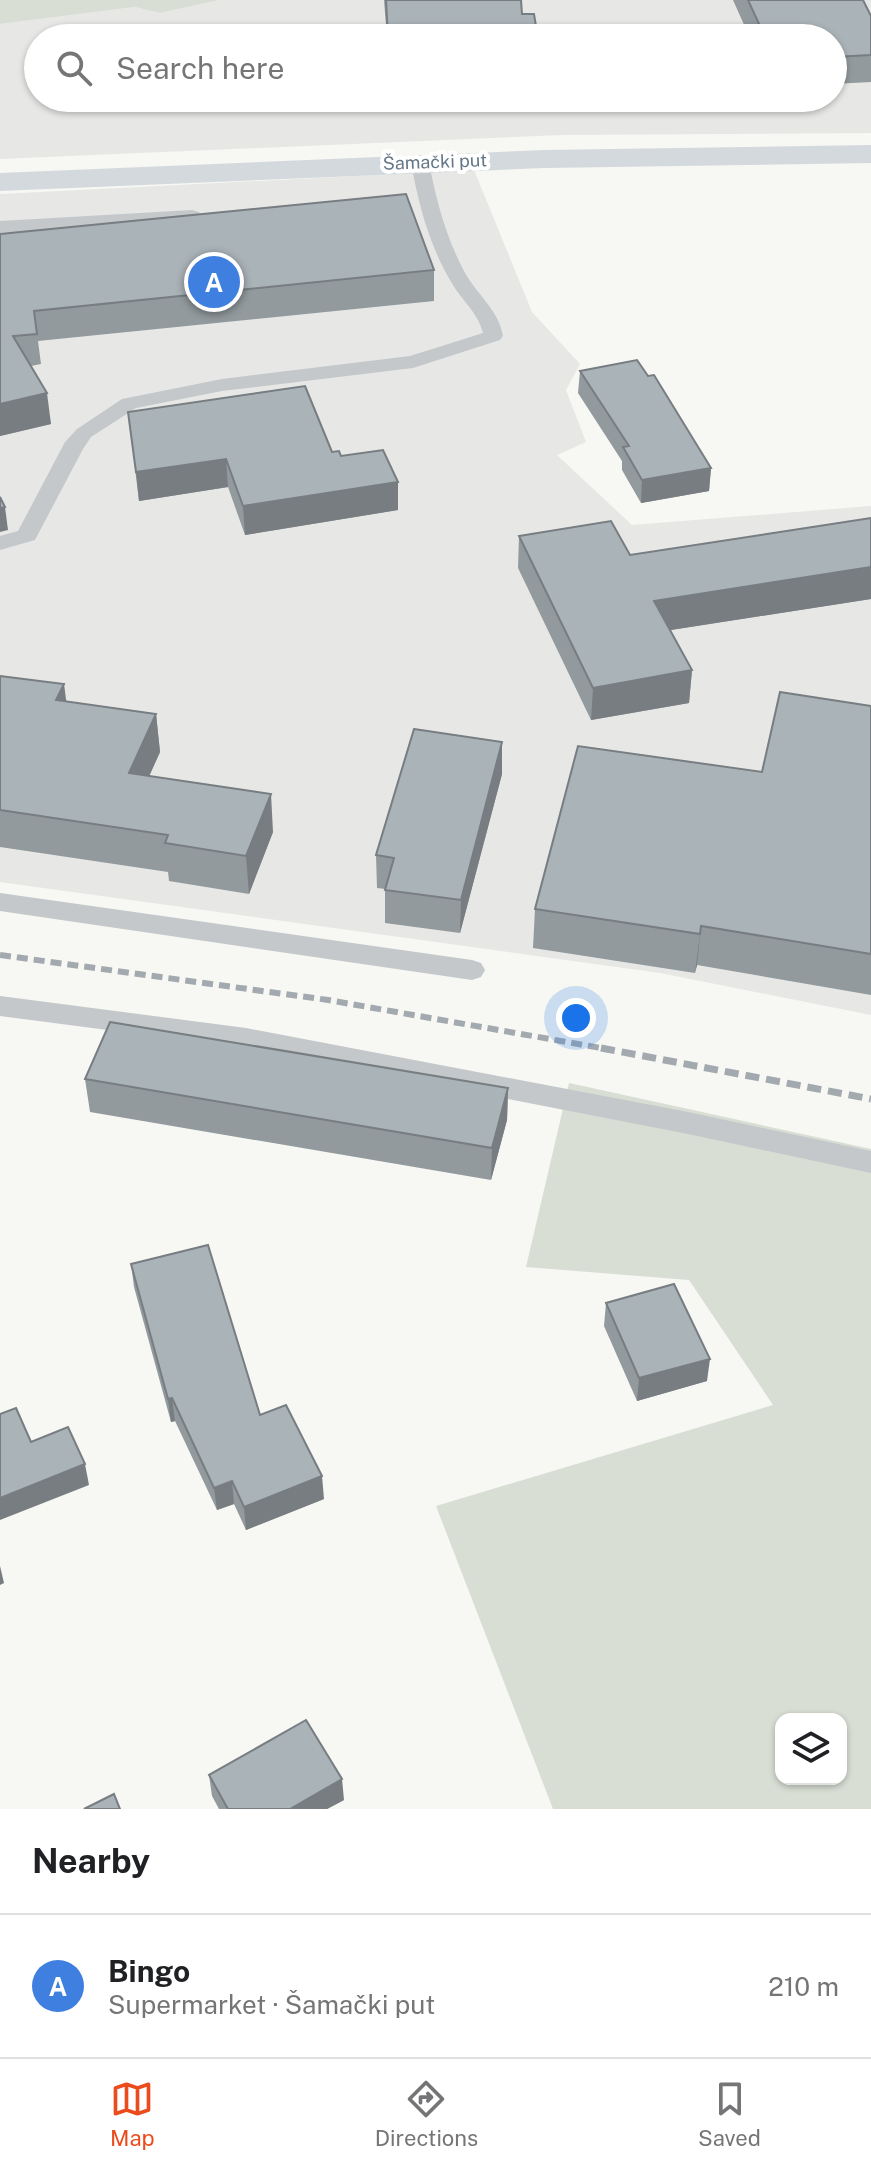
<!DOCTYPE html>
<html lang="en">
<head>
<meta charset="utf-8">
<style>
  body { margin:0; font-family:"Public Sans",sans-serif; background:#f6f6f6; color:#202124 }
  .controls { position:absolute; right:24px; bottom:24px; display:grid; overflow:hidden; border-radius:16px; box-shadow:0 2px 6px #0004 }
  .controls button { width:72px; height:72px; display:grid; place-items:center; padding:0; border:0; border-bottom:2px solid #e0e0e0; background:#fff; color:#202124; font:40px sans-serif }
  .you { position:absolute; left:576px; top:1018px; width:28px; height:28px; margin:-20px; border:6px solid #fff; border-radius:50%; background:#1a73e8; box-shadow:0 0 0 12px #1a73e833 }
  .badge { display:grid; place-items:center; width:52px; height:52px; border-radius:50%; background:#eb4c1e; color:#fff; font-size:26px; font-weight:700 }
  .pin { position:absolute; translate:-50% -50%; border:4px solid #fff; box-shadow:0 2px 8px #0006 }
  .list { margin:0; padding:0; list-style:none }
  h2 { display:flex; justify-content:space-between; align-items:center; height:104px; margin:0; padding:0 32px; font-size:34px }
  h2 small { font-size:26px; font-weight:400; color:#757577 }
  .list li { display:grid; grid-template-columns:52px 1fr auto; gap:24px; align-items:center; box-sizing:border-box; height:144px; padding:0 32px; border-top:2px solid #e0e0e0 }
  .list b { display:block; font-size:30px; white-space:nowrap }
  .list p { margin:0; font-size:26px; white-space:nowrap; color:#757577 }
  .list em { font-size:26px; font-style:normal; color:#757577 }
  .icon { flex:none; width:44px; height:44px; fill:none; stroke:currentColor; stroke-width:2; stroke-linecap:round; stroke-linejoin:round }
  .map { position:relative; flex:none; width:871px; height:1809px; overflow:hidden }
  .search { position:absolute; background:#fff; box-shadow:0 2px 6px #0004; left:24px; right:24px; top:24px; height:88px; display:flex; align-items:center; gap:20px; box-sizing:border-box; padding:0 28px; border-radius:44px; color:#757577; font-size:30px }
  .sheet { height:248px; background:#fff }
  nav { display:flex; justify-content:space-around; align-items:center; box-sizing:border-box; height:112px; border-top:2px solid #e0e0e0; background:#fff; font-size:22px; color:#757577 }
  nav a { display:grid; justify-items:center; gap:4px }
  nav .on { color:#eb4c1e }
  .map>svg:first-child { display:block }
  .built { fill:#e7e8e6; fill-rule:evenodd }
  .green { fill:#d8ded4; fill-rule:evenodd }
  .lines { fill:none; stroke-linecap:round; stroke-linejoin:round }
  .service { fill:#c4c8cb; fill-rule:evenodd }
  .primary { fill:#d4d9dd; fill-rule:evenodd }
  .rail-far1 { stroke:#a2a9af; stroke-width:6; stroke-dasharray:11 6; stroke-linecap:butt }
  .rail { stroke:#a2a9af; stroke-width:7; stroke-dasharray:14 7; stroke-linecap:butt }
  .wall { fill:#929a9e }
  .shaded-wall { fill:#777d81 }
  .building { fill:#aab3b8; stroke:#777d81; stroke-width:2 }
  .labels { text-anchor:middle; stroke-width:8; stroke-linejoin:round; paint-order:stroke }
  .far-street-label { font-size:18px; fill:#647786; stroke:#fff }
</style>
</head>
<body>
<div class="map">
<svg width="871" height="1809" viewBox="0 0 871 1809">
  <rect width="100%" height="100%" fill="#f7f7f3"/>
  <!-- built -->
  <g class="built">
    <path d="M220,0H871V133L561,135L0,159V24L135,7L160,13ZM38,38H833V98H38Z"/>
    <polygon points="474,170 532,312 580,364 566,390 586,442 557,455 632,525 871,506 871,1015 660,973 0,882 0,194"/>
  </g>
  <!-- green -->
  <g class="green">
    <polygon points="0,0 220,0 160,13 135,7 0,24"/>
    <path d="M569,1083L871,1149V1809H553L436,1506L773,1405L689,1280L526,1267ZM781,1719H841V1779H781Z"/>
  </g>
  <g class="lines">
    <!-- service -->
    <g class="service">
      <path d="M420,157L429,162C436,200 446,237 464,271C476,294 499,310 503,336L500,340L413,368L222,391L136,408L91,437L83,449L35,540L0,550V536L18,531L65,442L77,429L122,399L222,379L410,356L483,333C478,312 460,299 450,280C429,244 418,203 411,162Z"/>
      <polygon points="192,210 199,212 201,216 199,220 0,233 0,221"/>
      <polygon points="0,893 472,960 481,963 485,970 481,977 472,980 0,911"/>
      <polygon points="0,996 246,1028 688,1112 871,1151 871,1173 688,1134 246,1048 0,1016"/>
    </g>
    <!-- primary -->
    <polygon class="primary" points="871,145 871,163 544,168 0,191 0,173 544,150"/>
    <!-- rail-far1 -->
    <polyline class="rail-far1" points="0,955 328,1000 612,1050"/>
    <!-- rail -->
    <polyline class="rail" points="601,1048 871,1099"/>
  </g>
  <!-- wall -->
  <g class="wall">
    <polygon points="384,0 521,0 522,14 538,38 387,38"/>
    <polygon points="733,0 863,0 871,16 871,82 833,84 833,38 677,38 678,30 745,27"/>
    <polygon points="0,234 434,270 434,301 38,341 41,364 31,366 51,424 0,436"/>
    <polygon points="580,371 711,468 709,491 641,503 622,470 622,461 578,393"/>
    <polygon points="128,412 332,452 341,456 398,510 245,535 228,487 139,501"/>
    <polygon points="871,518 871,599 670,630 692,670 689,703 591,720 518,568 519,536 630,555"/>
    <polygon points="0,676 66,701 156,714 160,752 149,776 273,832 249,894 169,881 168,872 0,847"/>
    <polygon points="871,706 871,995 697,965 695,973 533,948 535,909"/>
    <polygon points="502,774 460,933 385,923 385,889 377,888 376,855"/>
    <polygon points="85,1079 508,1088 507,1120 491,1180 90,1112"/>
    <polygon points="131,1264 260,1415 324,1499 246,1530 234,1504 217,1510 175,1421 171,1422 134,1287"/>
    <polygon points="606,1303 707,1381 637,1401 604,1326"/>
    <polygon points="209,1775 344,1800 327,1809 219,1809 212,1796"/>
  </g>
  <!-- shaded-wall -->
  <g class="shaded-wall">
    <polygon points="47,393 51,424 0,436 0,404"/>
    <polygon points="226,459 228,487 139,501 136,472"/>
    <polygon points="711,468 709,491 641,503 642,480"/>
    <polygon points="398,482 398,510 245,535 243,506"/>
    <polygon points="5,507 8,530 0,532 0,508"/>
    <polygon points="871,567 871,599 652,633 654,601"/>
    <polygon points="692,670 689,703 591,720 593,688"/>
    <polygon points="64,684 69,722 56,700"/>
    <polygon points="156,714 160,752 134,810 129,773"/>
    <polygon points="502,742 502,774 460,933 461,900"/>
    <polygon points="271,794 273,832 249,894 246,856"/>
    <polygon points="701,926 697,965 695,973 700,934"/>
    <polygon points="508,1088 507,1120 491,1180 492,1148"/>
    <polygon points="710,1359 707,1381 637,1401 639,1378"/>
    <polygon points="172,1398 175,1421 171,1422 168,1399"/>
    <polygon points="85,1464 89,1485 0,1520 0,1498"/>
    <polygon points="322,1476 324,1499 246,1530 244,1507"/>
    <polygon points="232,1481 234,1504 217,1510 214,1488"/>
    <polygon points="0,1566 4,1583 0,1585"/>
    <polygon points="342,1779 344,1800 327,1809 290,1809"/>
  </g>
  <!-- building -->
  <g class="building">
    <polygon points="386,0 521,0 522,14 534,14 538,38 388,38"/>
    <polygon points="748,0 863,0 871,16 871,55 833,57 833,38 681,38 678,30 760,26"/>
    <polygon points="406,194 434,270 34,311 37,334 13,336 47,393 0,404 0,234"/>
    <polygon points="637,360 648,376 654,375 711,468 642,480 623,447 629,446 580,371"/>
    <polygon points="305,386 332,452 339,451 341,456 383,450 398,482 243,506 226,459 136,472 128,412"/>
    <polygon points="0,497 5,507 0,508"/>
    <polygon points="871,518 871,567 654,601 692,670 593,688 519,536 611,521 630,555"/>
    <polygon points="0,676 64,684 56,700 156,714 129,773 271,794 246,856 165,843 168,835 0,810"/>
    <polygon points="780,692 871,706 871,954 701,926 700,934 535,909 578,746 762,772"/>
    <polygon points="414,729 502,742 461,900 385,890 394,858 376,855"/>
    <polygon points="110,1022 508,1088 492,1148 85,1079"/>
    <polygon points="208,1245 260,1415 286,1405 322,1476 244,1507 232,1481 214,1488 172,1398 168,1399 131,1264"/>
    <polygon points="674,1284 710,1359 639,1378 606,1303"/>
    <polygon points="16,1408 31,1442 68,1427 85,1464 0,1498 0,1414"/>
    <polygon points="306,1720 342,1779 290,1809 228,1809 209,1775"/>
    <polygon points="114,1794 120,1809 84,1809"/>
  </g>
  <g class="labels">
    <!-- far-street labels -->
    <g class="far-street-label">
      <text transform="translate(435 162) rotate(-2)" y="6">Šamački put</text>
    </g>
  </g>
</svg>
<div class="controls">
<button><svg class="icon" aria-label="layers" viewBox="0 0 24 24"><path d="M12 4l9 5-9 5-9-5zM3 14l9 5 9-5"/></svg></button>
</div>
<div class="you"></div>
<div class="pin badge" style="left:214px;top:282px;background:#3f7fe0">A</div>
<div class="search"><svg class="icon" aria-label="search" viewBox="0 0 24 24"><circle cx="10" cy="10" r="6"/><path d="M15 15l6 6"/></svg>Search here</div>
</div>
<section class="sheet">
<h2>Nearby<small></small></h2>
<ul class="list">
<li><span class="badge" style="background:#3f7fe0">A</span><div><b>Bingo</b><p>Supermarket · Šamački put</p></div><em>210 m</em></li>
</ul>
</section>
<nav>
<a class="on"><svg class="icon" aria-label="map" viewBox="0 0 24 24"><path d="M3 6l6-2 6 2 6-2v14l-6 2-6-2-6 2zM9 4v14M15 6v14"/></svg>Map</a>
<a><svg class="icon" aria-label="directions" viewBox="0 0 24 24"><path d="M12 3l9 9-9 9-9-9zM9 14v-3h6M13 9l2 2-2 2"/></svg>Directions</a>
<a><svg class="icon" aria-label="saved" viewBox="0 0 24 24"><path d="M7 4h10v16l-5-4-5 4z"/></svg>Saved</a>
</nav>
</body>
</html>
